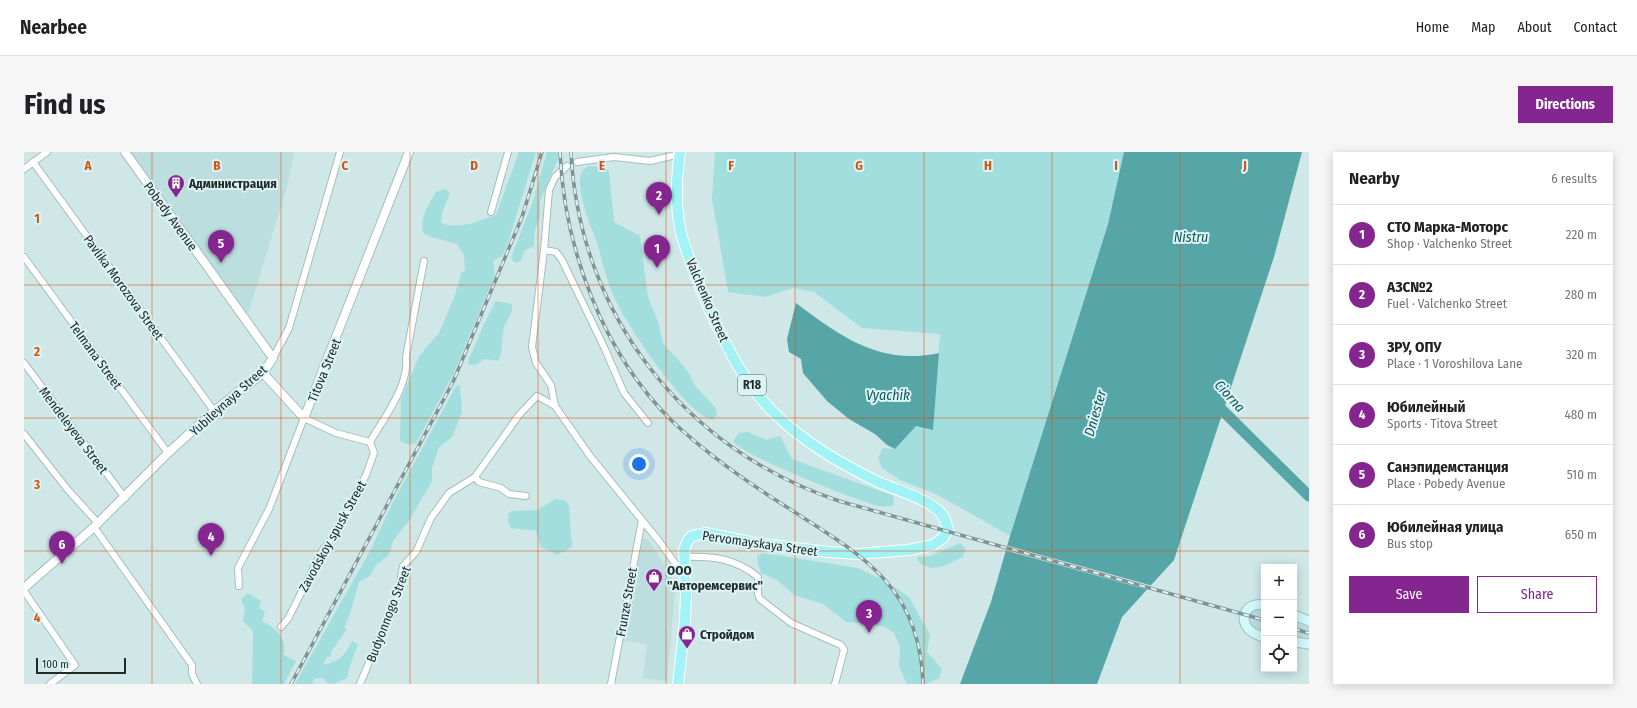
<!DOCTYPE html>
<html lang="en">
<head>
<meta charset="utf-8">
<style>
  body { margin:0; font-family:"Fira Sans Condensed",sans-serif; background:#f6f6f6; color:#202124 }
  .controls { position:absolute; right:12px; bottom:12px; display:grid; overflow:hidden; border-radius:0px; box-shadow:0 2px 10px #0003 }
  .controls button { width:36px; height:36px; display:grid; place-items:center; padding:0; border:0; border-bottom:1px solid #e0e0e0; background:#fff; color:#202124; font:20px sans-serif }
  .scale { position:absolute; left:12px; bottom:10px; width:90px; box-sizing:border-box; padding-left:4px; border:2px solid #222b2b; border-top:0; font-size:11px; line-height:14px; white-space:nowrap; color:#222b2b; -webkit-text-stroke:3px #dcf4f5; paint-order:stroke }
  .you { position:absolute; left:615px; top:312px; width:14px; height:14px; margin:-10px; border:3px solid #fff; border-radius:50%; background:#1a73e8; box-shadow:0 0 0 6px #1a73e833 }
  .badge { display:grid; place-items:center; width:26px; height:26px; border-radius:50%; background:#842590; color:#fff; font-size:13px; font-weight:700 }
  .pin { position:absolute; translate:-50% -33px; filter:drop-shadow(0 1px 2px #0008) }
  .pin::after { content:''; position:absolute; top:21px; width:14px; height:12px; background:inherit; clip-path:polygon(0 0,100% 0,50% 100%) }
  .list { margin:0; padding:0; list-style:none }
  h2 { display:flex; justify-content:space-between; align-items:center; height:52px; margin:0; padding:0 16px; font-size:17px }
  h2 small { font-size:13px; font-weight:400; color:#757577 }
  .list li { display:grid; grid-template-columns:26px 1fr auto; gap:12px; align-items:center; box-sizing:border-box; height:60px; padding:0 16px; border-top:1px solid #e0e0e0 }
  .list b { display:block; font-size:15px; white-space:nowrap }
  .list p { margin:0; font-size:13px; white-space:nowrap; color:#757577 }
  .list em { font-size:13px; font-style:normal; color:#757577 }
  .actions { display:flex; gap:8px; padding:12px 16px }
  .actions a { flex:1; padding:9px 0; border:1px solid #842590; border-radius:0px; text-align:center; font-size:14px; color:#842590 }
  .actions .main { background:#842590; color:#fff }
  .icon { flex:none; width:22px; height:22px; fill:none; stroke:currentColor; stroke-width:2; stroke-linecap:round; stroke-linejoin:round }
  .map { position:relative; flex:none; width:1285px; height:532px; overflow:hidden; border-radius:0px }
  header { display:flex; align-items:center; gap:24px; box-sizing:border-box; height:56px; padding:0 20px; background:#fff; border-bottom:1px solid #e0e0e0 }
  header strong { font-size:19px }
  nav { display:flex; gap:22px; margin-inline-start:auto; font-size:14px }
  .intro { display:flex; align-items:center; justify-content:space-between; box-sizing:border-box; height:96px; padding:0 24px }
  h1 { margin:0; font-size:28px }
  .button { padding:10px 18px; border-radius:0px; background:#842590; color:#fff; font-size:14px; font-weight:700 }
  main { display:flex; gap:24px; padding:0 24px }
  aside { flex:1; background:#fff; border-radius:0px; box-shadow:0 2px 10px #0003 }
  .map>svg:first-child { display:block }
  .built { fill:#bcdede }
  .green { fill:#a3dedf }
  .water { fill:#56a5a7 }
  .pier { fill:#cfe7e7 }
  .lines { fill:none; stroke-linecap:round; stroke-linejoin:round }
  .river { stroke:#56a5a7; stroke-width:11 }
  .minor-casing { stroke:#a6bdbd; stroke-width:8 }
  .tertiary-casing { stroke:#a6bdbd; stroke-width:10 }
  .secondary-casing { stroke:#a6bdbd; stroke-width:11 }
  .primary-casing { stroke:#fff; stroke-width:12 }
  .minor { stroke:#fff; stroke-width:6 }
  .tertiary { stroke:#fff; stroke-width:8 }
  .secondary { stroke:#d0f9fa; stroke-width:9 }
  .primary { stroke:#a1f3f5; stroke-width:10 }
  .rail-casing { stroke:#809292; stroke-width:3.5 }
  .rail { stroke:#dcf4f5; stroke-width:2; stroke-dasharray:6; stroke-linecap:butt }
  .grid { fill:none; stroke:#d4540f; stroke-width:1; stroke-opacity:0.55 }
  .labels { text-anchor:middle; stroke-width:4; stroke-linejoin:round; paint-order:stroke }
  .shield { fill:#dcf4f5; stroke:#5a6768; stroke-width:1 }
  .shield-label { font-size:12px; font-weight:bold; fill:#222b2b }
  .poi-label { font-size:13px; font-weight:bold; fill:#222b2b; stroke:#dcf4f5; text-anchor:start }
  .street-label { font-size:13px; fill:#222b2b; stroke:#dcf4f5 }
  .water-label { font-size:14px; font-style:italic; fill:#125759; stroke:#dcf4f5 }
  .grid-label { font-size:13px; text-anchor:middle; font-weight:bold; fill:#d4540f; stroke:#dcf4f5; stroke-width:4; stroke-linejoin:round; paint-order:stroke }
</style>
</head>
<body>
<header>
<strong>Nearbee</strong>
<nav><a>Home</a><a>Map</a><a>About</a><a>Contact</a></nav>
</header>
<div class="intro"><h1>Find us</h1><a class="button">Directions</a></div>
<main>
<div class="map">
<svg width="1285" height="532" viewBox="0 0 1285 532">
  <rect width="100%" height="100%" fill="#cfe7e7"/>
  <!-- built -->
  <g class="built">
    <polygon points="106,0 271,0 262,38 225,159 219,161"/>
    <polygon points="620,386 624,387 648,425 651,440 643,529 619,526 623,492 599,489 615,388"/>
    <polygon points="1229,457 1240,458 1240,480 1232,477 1224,470 1225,460"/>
    <polygon points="1270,468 1285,473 1285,488 1270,485"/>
  </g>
  <!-- green -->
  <g class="green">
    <path d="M495,0H512L483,94L478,104L469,109L471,123L428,225L392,291C385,293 382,293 376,288L377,247L395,204L415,181L431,143L437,122L441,117L440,103L433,92L407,85L399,81C396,66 404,53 412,40L421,37L426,41L418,61L417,71C434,78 455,69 472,63Z"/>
    <polygon points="523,0 534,0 535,5 516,49 516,64 511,78 510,94 500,99 497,109 491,111 487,106 509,49"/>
    <polygon points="691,0 1100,0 1084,72 986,384 914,343 876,328 858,316 854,306 859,296 871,297 892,274 909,278 916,182 838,176 790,140 769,136 741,145 704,140 688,47"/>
    <path d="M564,14L580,15L585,19L590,70L616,84L624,145L633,167L640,193L654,207L666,223L671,234L692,256L693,263L689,268C664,265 603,173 592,149C583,131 579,111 573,91C568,76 550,36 558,20C559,18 562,16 564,14Z"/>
    <path d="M472,149L488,152C489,164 483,166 480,175C477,187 480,199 474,209L460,207L453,212L445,213L444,209L460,172Z"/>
    <path d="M436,233L438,260L428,285L415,295L408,316V329L386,367L369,389L365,403L352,413L346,424L335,430L327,459L320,476L323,477L307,500V504L303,505L299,513C316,509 320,505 328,489L334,492L327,511L323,526L312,531L305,532L298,526L290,527L288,532H271L346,399L368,352L432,234Z"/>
    <path d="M724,280L742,288L756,284L768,307L870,344L869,354C864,354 858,355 854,354C831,348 719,304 709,289L715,281Z"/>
    <polygon points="531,347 541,348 545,354 548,395 533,403 517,395 512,379 487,376 484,370 484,362 488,359 514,358"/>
    <path d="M936,391L941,396L939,405C923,412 909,423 894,409L893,405L906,404Z"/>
    <polygon points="740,401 834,416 861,429 885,445 906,483 903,500 918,517 915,526 902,532 883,532 875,514 876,495 870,481 861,475 848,472 822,470 799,452 770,443 753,428 737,421 733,408 734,403"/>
    <path d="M224,441L237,449L235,456L241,460L238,469C253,478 262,484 260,503L272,509L260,532H228L229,479L219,469L221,456L217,447Z"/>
  </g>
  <!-- water -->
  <g class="water">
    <polygon points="1100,0 1278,0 1250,105 1150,408 1098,465 1073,532 936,532 967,450 986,384 1084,72"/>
    <path d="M772,151C816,184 856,214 915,201L909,278L892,274L871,297L863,293L851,282L825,267L803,249L779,221L777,207L765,200L763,187Z"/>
  </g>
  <!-- pier -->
  <polygon class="pier" points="981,393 1129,434 1125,438 980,398"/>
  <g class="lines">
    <!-- river -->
    <polyline class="river" points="1189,249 1285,344"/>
    <!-- minor casing -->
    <g class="minor-casing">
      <g id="minor">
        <polyline points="9,10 190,259"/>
        <polyline points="553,10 590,5 626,9 656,2"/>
        <polyline points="543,14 531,25 525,38 520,98 508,195 512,211 527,233 531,254 566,304 635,389 661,425"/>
        <polyline points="0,17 23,0"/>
        <polyline points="467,60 484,0"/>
        <polyline points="520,98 532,100 538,108 580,195 600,241 624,271"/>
        <polyline points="0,105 144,301"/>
        <polyline points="249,206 265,176 316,0"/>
        <polyline points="0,211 101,346"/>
        <polyline points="0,282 44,338 73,370"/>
        <path d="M346,290C360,266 386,232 382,205L400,109"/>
        <polyline points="451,325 455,330 477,336 485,342 502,344"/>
        <polyline points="70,375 168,513 168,522 173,532"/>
        <path d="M660,405C688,404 711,406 734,425V442L736,447L767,471L817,493L820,498L811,532"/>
        <polyline points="215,434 214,416 245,357 280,266 312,281 346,290 350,301 342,323 308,386 298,399 264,467 257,475"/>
        <polyline points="0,439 51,513 26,532"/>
        <polyline points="336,532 375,438 379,414 392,400 407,366 425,341 451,325 495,263 513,244 531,254"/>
        <polyline points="587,532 618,368"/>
      </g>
    </g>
    <!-- tertiary casing -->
    <g class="tertiary-casing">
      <g id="tertiary">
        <polyline points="239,221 280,266 385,0"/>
        <polyline points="0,436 70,375 144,301 190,259 239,221 249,206 101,0"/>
      </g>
    </g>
    <!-- secondary casing -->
    <g class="secondary-casing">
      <g id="secondary">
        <path d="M1240,453C1230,451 1222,455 1220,465C1220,477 1229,482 1240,485"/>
        <polyline points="1270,463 1285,469"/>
        <polyline points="1270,490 1285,492"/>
      </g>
    </g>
    <!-- primary casing -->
    <g class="primary-casing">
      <path id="primary" d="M654,532L661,468L662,441L660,398L664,388L668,384L681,381L731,391L805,400L834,402L884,398L909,393L919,386L924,377C921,367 919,361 910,355C894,343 871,338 852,329C814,310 781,291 750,261C708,220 676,140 658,85C651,58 652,27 656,0"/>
    </g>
    <!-- minor -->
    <use href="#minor" class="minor"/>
    <!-- tertiary -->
    <use href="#tertiary" class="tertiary"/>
    <!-- secondary -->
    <use href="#secondary" class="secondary"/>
    <!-- primary -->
    <use href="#primary" class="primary"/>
    <!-- rail casing -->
    <g class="rail-casing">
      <g id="rail">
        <path d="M536,0C540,96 579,202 649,270C682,301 720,328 758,352C833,401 896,430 899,532"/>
        <path d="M547,0C555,163 661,298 815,349L1240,468"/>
        <polyline points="1270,477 1285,481"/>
        <polyline points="267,532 429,230 498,65 518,0"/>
      </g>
    </g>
    <!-- rail -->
    <use href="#rail" class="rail"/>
  </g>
  <!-- grid -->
  <path class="grid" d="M128,0V532M257,0V532M386,0V532M514,0V532M642,0V532M771,0V532M900,0V532M1028,0V532M1156,0V532M0,133H1285M0,266H1285M0,399H1285"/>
  <!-- icons -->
  <defs>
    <g id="building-pin" transform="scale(0.9)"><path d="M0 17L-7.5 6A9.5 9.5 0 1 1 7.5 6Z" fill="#842590" stroke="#dcf4f5"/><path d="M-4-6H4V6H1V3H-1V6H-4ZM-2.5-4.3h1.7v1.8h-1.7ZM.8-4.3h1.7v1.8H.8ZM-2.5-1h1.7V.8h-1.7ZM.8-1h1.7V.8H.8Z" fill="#fff"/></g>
    <g id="shop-pin" transform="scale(0.9)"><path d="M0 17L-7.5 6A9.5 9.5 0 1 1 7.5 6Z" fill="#842590" stroke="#dcf4f5"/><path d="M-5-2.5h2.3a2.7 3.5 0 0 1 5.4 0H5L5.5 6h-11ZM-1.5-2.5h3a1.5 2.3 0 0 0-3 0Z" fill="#fff"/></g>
  </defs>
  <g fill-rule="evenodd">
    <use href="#building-pin" x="152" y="31"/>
    <use href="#shop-pin" x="630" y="425"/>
    <use href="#shop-pin" x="663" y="482"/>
  </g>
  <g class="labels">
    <!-- shield labels -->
    <rect class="shield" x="714" y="223" width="28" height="20" rx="3"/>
    <g class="shield-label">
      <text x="728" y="237">R18</text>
    </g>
    <!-- poi labels -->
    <g class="poi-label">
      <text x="165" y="36">Администрация</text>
      <text x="643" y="423">ООО<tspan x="643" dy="15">"Авторемсервис"</tspan></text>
      <text x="676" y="487">Стройдом</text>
    </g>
    <!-- street labels -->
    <g class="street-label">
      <text transform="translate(147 64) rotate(54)" y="5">Pobedy Avenue</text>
      <text transform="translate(100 135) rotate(54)" y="5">Pavlika Morozova Street</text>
      <text transform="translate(684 148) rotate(67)" y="5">Valchenko Street</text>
      <text transform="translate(72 203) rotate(54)" y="5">Telmana Street</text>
      <text transform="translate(300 218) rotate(-68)" y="5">Titova Street</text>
      <text transform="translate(204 248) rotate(-42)" y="5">Yubileynaya Street</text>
      <text transform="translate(50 278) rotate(53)" y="5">Mendeleyeva Street</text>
      <text transform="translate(308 384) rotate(-61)" y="5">Zavodskoy spusk Street</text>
      <text transform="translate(736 391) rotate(8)" y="5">Pervomayskaya Street</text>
      <text transform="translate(602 450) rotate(-80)" y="5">Frunze Street</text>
      <text transform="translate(364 462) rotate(-69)" y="5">Budyonnogo Street</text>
    </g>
    <!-- water labels -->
    <g class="water-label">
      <text x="1167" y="90">Nistru</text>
      <text x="864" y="248">Vyachik</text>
      <text transform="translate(1206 244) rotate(48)" y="5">Ciorna</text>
      <text transform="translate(1071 261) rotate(-74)" y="5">Dniester</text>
    </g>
  </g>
  <g class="grid-label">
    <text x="64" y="18">A</text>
    <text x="193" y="18">B</text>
    <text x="321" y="18">C</text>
    <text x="450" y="18">D</text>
    <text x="578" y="18">E</text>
    <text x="707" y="18">F</text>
    <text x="835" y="18">G</text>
    <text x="964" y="18">H</text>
    <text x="1092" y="18">I</text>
    <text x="1221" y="18">J</text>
    <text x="13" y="71">1</text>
    <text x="13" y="204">2</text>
    <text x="13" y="337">3</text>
    <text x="13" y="470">4</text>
  </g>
</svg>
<div class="controls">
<button>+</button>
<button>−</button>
<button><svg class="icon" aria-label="locate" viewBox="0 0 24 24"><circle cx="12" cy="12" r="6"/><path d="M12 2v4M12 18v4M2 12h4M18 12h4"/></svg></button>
</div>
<div class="scale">100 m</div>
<div class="you"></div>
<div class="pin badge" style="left:633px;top:116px">1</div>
<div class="pin badge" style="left:635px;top:63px">2</div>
<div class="pin badge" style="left:845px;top:481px">3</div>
<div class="pin badge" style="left:187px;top:404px">4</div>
<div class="pin badge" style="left:197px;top:111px">5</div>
<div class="pin badge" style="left:38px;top:412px">6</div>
</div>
<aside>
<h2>Nearby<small>6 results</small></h2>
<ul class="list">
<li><span class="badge">1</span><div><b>СТО Марка-Моторс</b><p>Shop · Valchenko Street</p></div><em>220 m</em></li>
<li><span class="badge">2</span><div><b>АЗС№2</b><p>Fuel · Valchenko Street</p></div><em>280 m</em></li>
<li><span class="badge">3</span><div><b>ЗРУ, ОПУ</b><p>Place · 1 Voroshilova Lane</p></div><em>320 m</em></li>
<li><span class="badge">4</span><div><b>Юбилейный</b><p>Sports · Titova Street</p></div><em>480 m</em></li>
<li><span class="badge">5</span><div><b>Санэпидемстанция</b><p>Place · Pobedy Avenue</p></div><em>510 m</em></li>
<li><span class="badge">6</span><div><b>Юбилейная улица</b><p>Bus stop</p></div><em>650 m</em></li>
</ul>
<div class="actions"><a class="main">Save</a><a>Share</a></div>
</aside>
</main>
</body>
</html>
